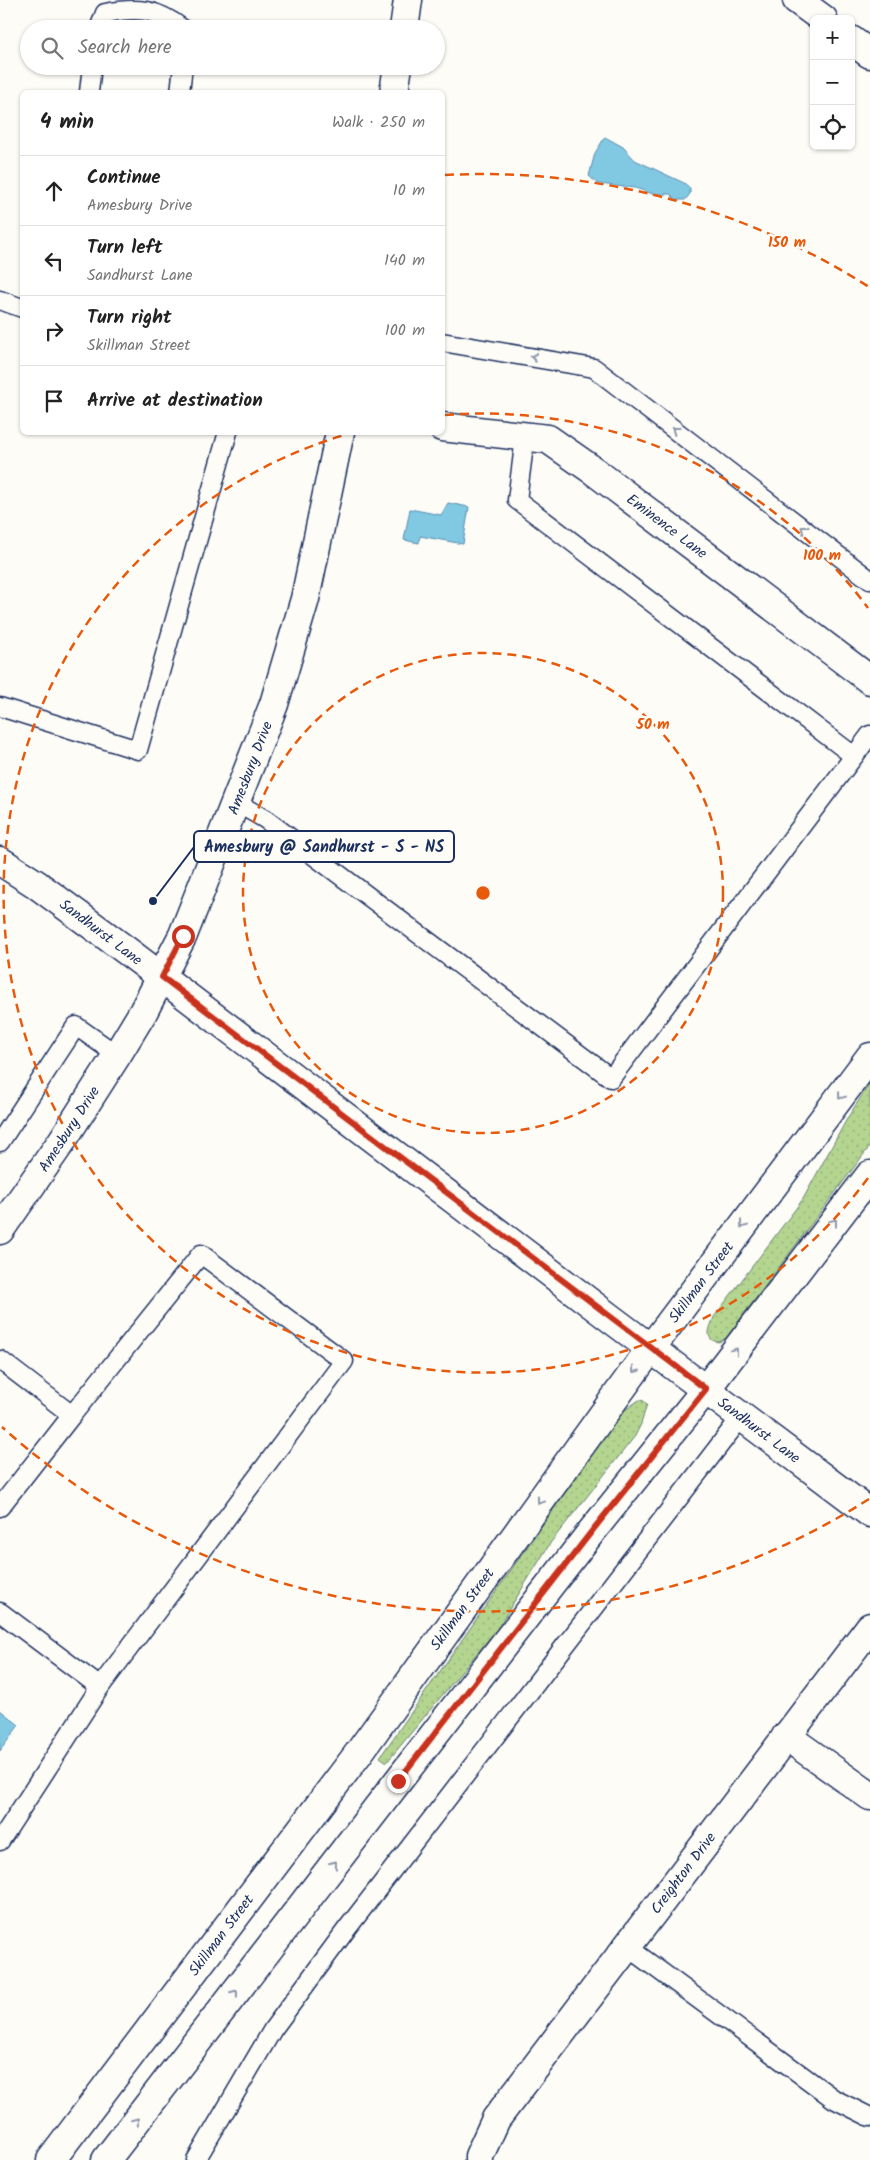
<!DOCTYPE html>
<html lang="en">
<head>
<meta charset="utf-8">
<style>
  body { margin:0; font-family:Kalam,sans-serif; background:#f2f2f2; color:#222 }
  .controls { position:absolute; right:15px; top:15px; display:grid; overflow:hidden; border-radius:8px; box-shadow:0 1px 4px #0004 }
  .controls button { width:45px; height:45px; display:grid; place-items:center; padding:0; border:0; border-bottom:1px solid #e0e0e0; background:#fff; color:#222; font:25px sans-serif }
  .stop { position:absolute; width:15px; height:15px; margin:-11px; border:4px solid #c8321e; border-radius:50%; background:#fff }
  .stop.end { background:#c8321e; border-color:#fff; box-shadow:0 1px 5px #0008 }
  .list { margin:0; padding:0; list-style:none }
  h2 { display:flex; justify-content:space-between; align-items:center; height:65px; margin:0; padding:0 20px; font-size:21px }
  h2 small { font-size:16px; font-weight:400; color:#767676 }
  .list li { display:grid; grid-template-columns:32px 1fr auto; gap:15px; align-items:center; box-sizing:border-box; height:70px; padding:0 20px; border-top:1px solid #e0e0e0 }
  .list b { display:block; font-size:19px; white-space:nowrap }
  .list p { margin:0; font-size:16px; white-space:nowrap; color:#767676 }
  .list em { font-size:16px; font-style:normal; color:#767676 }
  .icon { flex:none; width:28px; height:28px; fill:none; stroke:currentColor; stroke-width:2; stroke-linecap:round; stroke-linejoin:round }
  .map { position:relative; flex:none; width:870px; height:2160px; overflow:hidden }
  .search { position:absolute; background:#fff; box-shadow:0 1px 4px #0004; left:20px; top:20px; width:425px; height:55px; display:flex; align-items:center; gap:12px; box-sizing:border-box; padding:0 18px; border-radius:28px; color:#767676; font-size:19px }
  .panel { position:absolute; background:#fff; box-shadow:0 1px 4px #0004; left:20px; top:90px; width:425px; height:345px; border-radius:8px }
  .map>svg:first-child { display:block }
  .grass { fill:url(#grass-dots); stroke:#688276 }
  .water { fill:#81c9e2; stroke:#588bad }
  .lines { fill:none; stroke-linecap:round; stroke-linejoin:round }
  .lane-casing { stroke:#1b2f5e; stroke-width:21 }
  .street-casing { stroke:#1b2f5e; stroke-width:31 }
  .secondary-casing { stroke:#1b2f5e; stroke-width:31 }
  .lane { stroke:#fdfcf7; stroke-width:18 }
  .street { stroke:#fdfcf7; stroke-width:28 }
  .secondary { stroke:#fdfcf7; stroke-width:28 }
  .oneway { stroke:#8c96aa }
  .route { stroke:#c8321e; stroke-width:6 }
  .ring { fill:none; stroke:#e8590c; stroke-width:2.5; stroke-dasharray:9 6 }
  .labels { text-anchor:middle; stroke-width:5; stroke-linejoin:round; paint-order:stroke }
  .street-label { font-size:15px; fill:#1b2f5e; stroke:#fdfcf7 }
  .centre { fill:#e8590c; stroke:#fdfcf7; stroke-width:2.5 }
  .ring-label { font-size:15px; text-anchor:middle; font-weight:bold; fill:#e8590c; stroke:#fdfcf7; stroke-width:5; stroke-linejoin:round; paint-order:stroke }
  .leader { fill:none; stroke:#1b2f5e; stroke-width:2 }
  .callout-dot { fill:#1b2f5e; stroke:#fdfcf7; stroke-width:2 }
  .callout { fill:#fdfcf7; stroke:#1b2f5e; stroke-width:2 }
  .callout-label { font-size:16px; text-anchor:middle; font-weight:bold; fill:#1b2f5e }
</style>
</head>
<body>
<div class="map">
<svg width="870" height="2160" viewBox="0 0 870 2160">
  <defs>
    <pattern id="grass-dots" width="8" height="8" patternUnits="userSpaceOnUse" patternTransform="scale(1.25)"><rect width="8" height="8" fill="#b4d58f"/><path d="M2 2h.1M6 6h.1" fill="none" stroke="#9ab77e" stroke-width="1.8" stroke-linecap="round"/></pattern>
  </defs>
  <rect width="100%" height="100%" fill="#fdfcf7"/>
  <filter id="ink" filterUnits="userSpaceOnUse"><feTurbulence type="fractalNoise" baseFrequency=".02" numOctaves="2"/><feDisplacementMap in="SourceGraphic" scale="10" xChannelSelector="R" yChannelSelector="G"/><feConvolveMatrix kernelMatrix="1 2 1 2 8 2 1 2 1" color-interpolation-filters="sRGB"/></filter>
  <g filter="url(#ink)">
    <!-- grass -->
    <g class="grass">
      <path d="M870,1083V1146L726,1338L719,1342C703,1340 710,1328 714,1317L803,1199L848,1117Z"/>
      <polygon points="639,1400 644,1401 647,1404 641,1424 635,1436 551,1542 497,1629 387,1762 380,1757 616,1420 625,1410"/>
    </g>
    <!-- water -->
    <g class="water">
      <polygon points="605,137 623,147 635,160 684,183 690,188 690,194 685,200 676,200 670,194 653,194 635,188 598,184 589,176 595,153"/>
      <polygon points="448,503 469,507 463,544 420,536 419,543 404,540 410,509 441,515"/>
      <polygon points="0,1710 19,1725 0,1751"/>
    </g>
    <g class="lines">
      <!-- lane casing -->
      <g class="lane-casing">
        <g id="lane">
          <path d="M99,29L105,13C137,7 156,8 183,29"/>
          <polyline points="89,92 92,66"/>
          <polyline points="180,92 183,66"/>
          <polyline points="0,300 22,308"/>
          <polyline points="442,342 594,368 870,580"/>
          <polyline points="525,438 517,500 854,756"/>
          <polyline points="0,707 138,750 228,432"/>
          <polyline points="237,803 265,819 611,1078 870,735"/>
          <polyline points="0,1142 76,1026 117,1055"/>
          <polyline points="0,1360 72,1415 0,1507"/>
          <polyline points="72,1415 201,1254 344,1361 100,1687"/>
          <polyline points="0,1612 100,1687 0,1841"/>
          <polyline points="626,1946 834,2099 870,2117"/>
          <polyline points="196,2160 273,2029 346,1930 742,1416"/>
        </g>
      </g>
      <!-- street casing -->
      <g class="street-casing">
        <g id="street">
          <polyline points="404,29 408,0"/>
          <polyline points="394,92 398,66"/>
          <polyline points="442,427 548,439 594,471 870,680"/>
          <polyline points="0,861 36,884 131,954 610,1318 870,1513"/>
          <polyline points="0,1230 62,1141 117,1055 143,1012 183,935 274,704 305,599 340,432"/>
          <polyline points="786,1736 870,1796"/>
          <polyline points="479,2160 479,2156 496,2119 870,1627"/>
        </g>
      </g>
      <!-- secondary casing -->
      <g class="secondary-casing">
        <g id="secondary">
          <polyline points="797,0 823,19"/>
          <polyline points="851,40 870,54"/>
          <polyline points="51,2160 358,1754 651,1348 870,1057"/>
          <polyline points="106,2160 398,1781 592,1531 706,1389 870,1175"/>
        </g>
      </g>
      <!-- lane -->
      <use href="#lane" class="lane"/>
      <!-- street -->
      <use href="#street" class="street"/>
      <!-- secondary -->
      <use href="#secondary" class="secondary"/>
    </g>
    <!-- one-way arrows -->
    <defs><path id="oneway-chevron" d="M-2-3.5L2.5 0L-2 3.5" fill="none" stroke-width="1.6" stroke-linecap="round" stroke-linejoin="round" transform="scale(1.25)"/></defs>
    <g class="oneway">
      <use href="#oneway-chevron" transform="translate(534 357) rotate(-170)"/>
      <use href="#oneway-chevron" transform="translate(675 430) rotate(-143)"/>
      <use href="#oneway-chevron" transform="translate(804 529) rotate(-142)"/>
      <use href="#oneway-chevron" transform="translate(841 1096) rotate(127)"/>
      <use href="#oneway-chevron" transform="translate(834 1222) rotate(-53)"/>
      <use href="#oneway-chevron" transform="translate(743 1225) rotate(127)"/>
      <use href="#oneway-chevron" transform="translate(735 1351) rotate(-53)"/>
      <use href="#oneway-chevron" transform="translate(635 1370) rotate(126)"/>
      <use href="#oneway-chevron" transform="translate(540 1501) rotate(126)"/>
      <use href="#oneway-chevron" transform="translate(334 1864) rotate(-52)"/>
      <use href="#oneway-chevron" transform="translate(235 1993) rotate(-52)"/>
      <use href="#oneway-chevron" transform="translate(136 2121) rotate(-52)"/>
    </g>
  </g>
  <g class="lines" filter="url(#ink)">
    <!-- route -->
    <polyline class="route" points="183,936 162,977 706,1389 592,1531 398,1781"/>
  </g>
  <!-- distance rings -->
  <g class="ring">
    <circle cx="483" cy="893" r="240"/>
    <path d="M868 1178A479 479 0 1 1 351 433M445 415A479 479 0 0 1 868 608"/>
    <path d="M869 1499A719 719 0 0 1 2 1427M445 175A719 719 0 0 1 869 287"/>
  </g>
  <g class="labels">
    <!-- street labels -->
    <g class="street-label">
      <text transform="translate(667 526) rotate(37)" y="5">Eminence Lane</text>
      <text transform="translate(250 768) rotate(-69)" y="5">Amesbury Drive</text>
      <text transform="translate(101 932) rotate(37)" y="5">Sandhurst Lane</text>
      <text transform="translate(69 1129) rotate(-57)" y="5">Amesbury Drive</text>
      <text transform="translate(701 1282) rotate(-53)" y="5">Skillman Street</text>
      <text transform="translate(759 1430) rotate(37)" y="5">Sandhurst Lane</text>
      <text transform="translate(462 1609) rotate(-54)" y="5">Skillman Street</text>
      <text transform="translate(683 1873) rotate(-53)" y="5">Creighton Drive</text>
      <text transform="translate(221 1935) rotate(-53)" y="5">Skillman Street</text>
    </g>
  </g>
  <circle cx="483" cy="893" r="8" class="centre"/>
  <g class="ring-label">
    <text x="787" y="247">150 m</text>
    <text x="822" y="560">100 m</text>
    <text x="653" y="729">50 m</text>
  </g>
  <!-- callouts -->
  <path class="leader" d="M153 901L194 847"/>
  <circle class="callout-dot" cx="153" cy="901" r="5"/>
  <rect class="callout" x="194" y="831" width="260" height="31" rx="5"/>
  <g class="callout-label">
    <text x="324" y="852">Amesbury @ Sandhurst - S - NS</text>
  </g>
</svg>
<div class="controls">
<button>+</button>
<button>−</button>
<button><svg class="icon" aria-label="locate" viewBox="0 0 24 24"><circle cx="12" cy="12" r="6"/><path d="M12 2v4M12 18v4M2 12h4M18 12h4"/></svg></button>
</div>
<div class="stop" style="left:183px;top:936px"></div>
<div class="stop end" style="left:398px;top:1781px"></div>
<div class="search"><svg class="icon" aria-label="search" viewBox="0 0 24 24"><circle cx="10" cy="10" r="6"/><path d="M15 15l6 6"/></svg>Search here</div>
<section class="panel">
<h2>4 min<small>Walk · 250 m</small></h2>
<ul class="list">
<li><svg class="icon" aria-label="ahead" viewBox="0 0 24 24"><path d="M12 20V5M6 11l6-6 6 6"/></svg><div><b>Continue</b><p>Amesbury Drive</p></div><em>10 m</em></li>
<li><svg class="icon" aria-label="left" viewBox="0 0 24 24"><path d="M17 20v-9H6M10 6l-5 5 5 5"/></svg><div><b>Turn left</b><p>Sandhurst Lane</p></div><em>140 m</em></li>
<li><svg class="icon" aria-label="right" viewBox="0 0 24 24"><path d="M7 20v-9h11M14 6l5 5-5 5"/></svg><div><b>Turn right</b><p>Skillman Street</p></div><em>100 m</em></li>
<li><svg class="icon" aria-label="arrive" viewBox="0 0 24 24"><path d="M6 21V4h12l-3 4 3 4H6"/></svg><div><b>Arrive at destination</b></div></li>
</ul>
</section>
</div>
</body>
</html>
